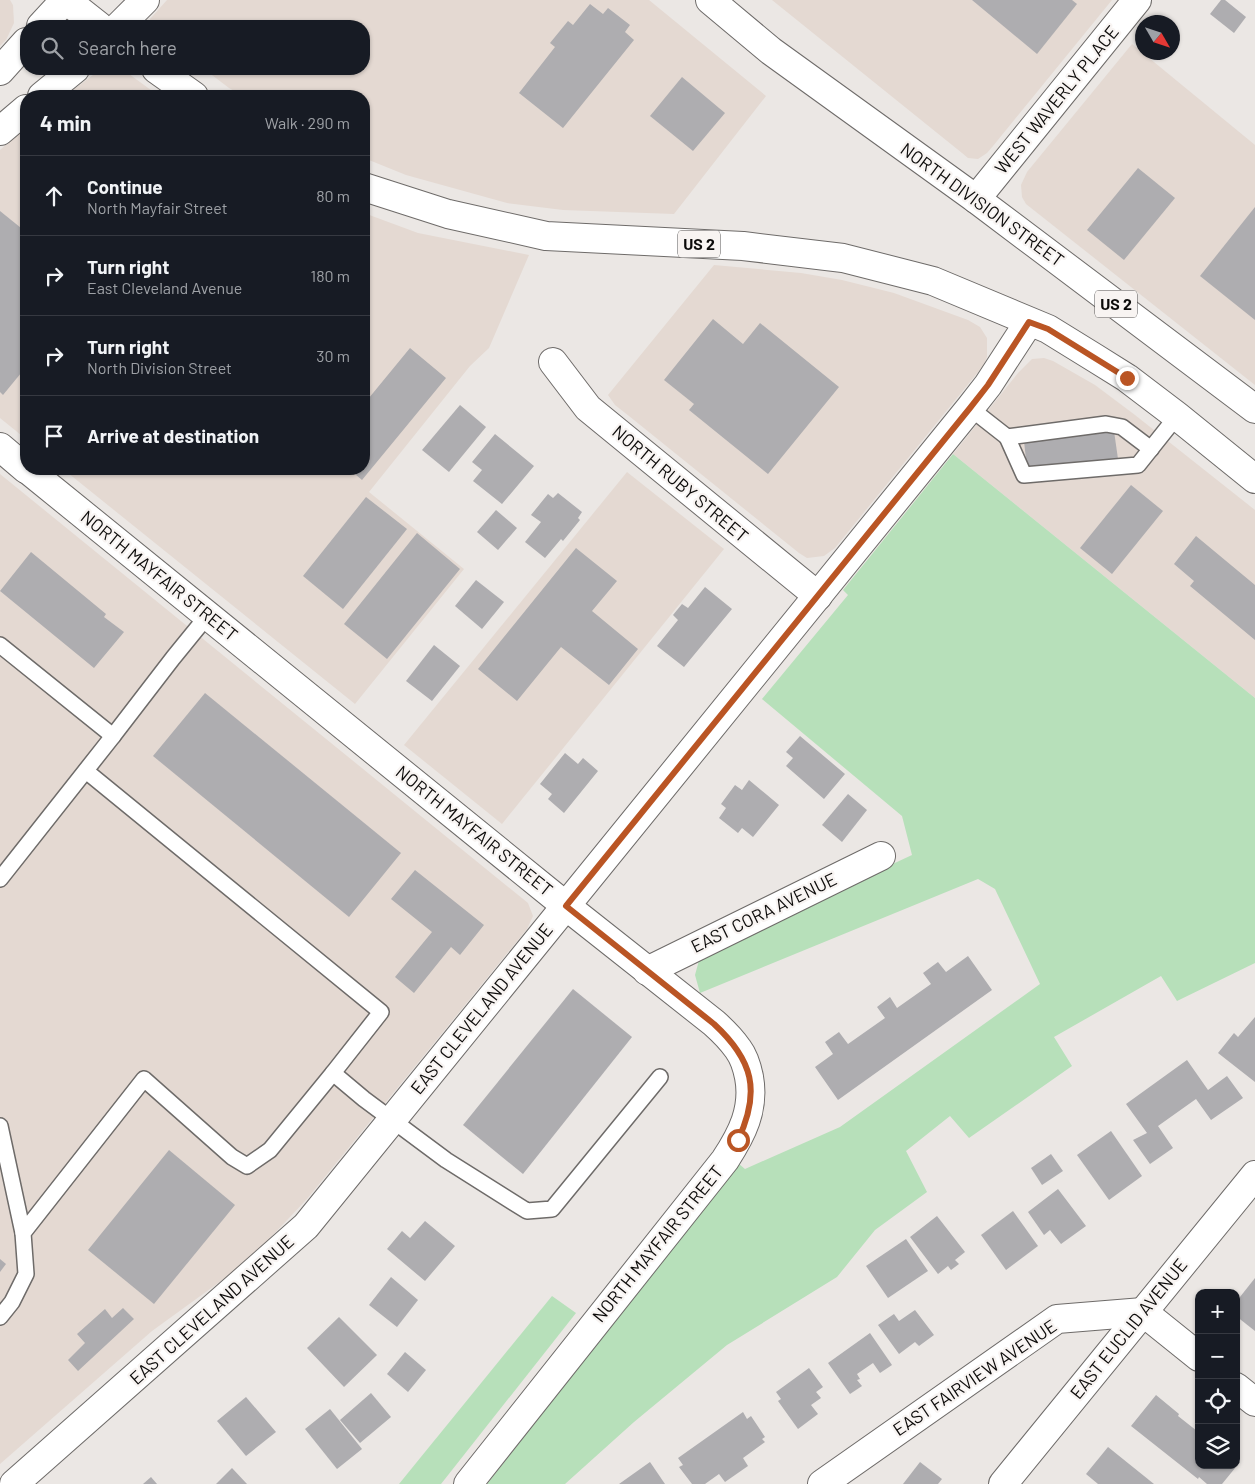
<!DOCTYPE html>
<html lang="en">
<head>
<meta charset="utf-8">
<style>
  body { margin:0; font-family:Barlow,sans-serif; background:#242831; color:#f1f3f6 }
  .controls { position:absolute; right:15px; bottom:15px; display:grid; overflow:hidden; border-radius:10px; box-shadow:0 1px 4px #0004 }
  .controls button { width:45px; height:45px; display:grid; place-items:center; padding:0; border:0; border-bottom:1px solid #363941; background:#171b24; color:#f1f3f6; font:25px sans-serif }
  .compass { position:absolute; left:1135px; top:15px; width:45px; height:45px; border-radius:50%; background:#171b24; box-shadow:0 1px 4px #0004; rotate:129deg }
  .stop { position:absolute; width:15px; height:15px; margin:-11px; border:4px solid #ba5524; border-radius:50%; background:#fff }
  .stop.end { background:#ba5524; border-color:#fff; box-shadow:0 1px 5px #0008 }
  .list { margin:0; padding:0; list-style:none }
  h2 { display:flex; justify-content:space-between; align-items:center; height:65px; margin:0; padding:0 20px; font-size:21px }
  h2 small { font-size:16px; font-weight:400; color:#9ea1a6 }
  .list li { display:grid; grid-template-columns:32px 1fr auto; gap:15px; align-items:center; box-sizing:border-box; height:80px; padding:0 20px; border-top:1px solid #363941 }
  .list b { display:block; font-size:19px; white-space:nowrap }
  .list p { margin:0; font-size:16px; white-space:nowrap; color:#9ea1a6 }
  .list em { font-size:16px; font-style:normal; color:#9ea1a6 }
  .icon { flex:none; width:28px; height:28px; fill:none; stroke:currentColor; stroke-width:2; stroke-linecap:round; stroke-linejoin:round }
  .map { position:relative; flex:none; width:1255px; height:1484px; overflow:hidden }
  .search { position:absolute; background:#171b24; box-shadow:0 1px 4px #0004; left:20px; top:20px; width:350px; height:55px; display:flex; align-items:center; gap:12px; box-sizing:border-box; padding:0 18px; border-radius:20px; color:#9ea1a6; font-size:19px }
  .panel { position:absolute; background:#171b24; box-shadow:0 1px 4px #0004; left:20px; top:90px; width:350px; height:385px; border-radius:20px }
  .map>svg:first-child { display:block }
  .built { fill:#e4d9d2 }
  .green { fill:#b7e0ba }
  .building { fill:#aeadb0 }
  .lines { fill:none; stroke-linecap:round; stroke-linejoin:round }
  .lane-casing { stroke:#6e6b69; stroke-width:18 }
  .street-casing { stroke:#6e6b69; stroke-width:30 }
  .secondary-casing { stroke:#6e6b69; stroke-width:30 }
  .primary-casing { stroke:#6e6b69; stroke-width:30 }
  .lane { stroke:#fff; stroke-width:15 }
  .street { stroke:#fff; stroke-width:28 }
  .secondary { stroke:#fff; stroke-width:28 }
  .primary { stroke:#fff; stroke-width:28 }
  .route { stroke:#ba5524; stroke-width:6 }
  .labels { text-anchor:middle; stroke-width:4.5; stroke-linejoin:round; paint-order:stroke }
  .shield { fill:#f8f4f2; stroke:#535150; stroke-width:1 }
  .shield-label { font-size:16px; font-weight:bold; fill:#0c0b0a }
  .street-label { font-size:18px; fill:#0c0b0a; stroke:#f8f4f2 }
</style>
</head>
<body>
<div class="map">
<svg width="1255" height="1484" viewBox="0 0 1255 1484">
  <rect width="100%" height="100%" fill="#ebe7e4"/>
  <!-- built -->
  <g class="built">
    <polygon points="0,0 10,0 13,5 14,23 6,40 0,46"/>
    <polygon points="167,0 649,0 766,96 674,214 563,210 507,203 406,175 364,158 364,96 243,96 229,88 204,69 364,69 364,26 151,26 150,19"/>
    <polygon points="772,0 1112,0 993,146 987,153 978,159 968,158 962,153"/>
    <polygon points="1132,44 1255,145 1255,385 1026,204 1022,197 1021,185 1027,172"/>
    <polygon points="115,69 129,74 159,96 65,96 97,72"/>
    <polygon points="26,127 26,439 0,418 0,150"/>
    <polygon points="364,213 418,233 529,255 489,348 470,366 369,492 464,569 355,704 63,469 364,469"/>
    <polygon points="714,265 801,273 842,280 894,293 968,320 980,327 987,338 987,357 983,366 835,548 824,556 807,558 799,553 629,416 615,405 608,395"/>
    <polygon points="1044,358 1053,361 1095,385 1135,415 1255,510 1255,698 953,454 1018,373 1032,359"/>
    <polygon points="627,472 724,549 502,824 404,745"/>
    <polygon points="0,474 528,903 533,916 527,929 307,1199 254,1255 221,1281 152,1331 0,1464"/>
  </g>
  <!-- green -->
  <g class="green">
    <polygon points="953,454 1255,698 1255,963 1177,1001 1161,976 1054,1037 1072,1066 969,1138 950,1116 906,1151 927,1192 875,1230 837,1277 727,1345 634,1422 565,1484 487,1484 739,1164 745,1169 840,1127 1040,984 995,889 978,879 700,993 695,975 701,953 912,855 902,816 762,699 848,595 843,590"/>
    <polygon points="552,1296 576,1313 441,1484 399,1484"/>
  </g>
  <!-- building -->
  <g class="building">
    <polygon points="972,0 1072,0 1077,4 1037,54"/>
    <polygon points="1221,0 1225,0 1246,17 1234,33 1210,14"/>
    <polygon points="590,4 603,14 608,8 630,25 625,32 634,40 563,128 519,93 555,47 550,43 568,21 573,25"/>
    <polygon points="682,77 725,113 693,151 650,116"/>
    <polygon points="1138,168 1175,198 1124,260 1087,230"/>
    <polygon points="1255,207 1255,320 1200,276"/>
    <polygon points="0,211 26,232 26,367 3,395 0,392"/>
    <polygon points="713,319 743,344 760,323 839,387 768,474 689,410 694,404 664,380"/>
    <polygon points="410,348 446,378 362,480 349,469 364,469 364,404"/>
    <polygon points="460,405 486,427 449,472 422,450"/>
    <polygon points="1114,431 1118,459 1027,469 1024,441"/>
    <polygon points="495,434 534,466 502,504 473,481 482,470 472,462"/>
    <polygon points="1131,485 1163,511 1112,574 1080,548"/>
    <polygon points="558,493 582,512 578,518 580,520 563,541 561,539 545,558 525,542 541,522 531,515 548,494 553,498"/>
    <polygon points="366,497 407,529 343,609 303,576"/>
    <polygon points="496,510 517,528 498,550 477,532"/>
    <polygon points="417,533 460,569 387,659 344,624"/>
    <polygon points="1196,536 1255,585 1255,640 1190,586 1194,581 1174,564"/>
    <polygon points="576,548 617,581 592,611 638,649 609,685 561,647 517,701 478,669"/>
    <polygon points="31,552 106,614 104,617 124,632 94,668 0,591"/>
    <polygon points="476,580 504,602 482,629 455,606"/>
    <polygon points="705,587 732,609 684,667 657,646 678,620 673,615 682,604 688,608"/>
    <polygon points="434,645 460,666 432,701 406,681"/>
    <polygon points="205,693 401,853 349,917 153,756"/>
    <polygon points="800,736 845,774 824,799 786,766 793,758 786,752"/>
    <polygon points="565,753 578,764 583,758 598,771 564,813 548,799 552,794 540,784"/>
    <polygon points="749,780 779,805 753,837 742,828 738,833 719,818 726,808 721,804 735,785 742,790"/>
    <polygon points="848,794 867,810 842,842 822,825"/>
    <polygon points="415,870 484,925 460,955 451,947 414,993 395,977 432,932 391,899"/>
    <polygon points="968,956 992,990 838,1100 815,1067 833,1054 825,1042 839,1032 848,1044 885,1018 877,1007 890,997 897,1008 931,984 923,973 938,962 946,972"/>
    <polygon points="573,989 632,1037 523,1174 463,1125"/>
    <polygon points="1255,1017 1255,1082 1218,1053 1234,1033 1238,1037"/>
    <polygon points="1187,1060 1208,1090 1227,1076 1243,1098 1211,1120 1196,1099 1158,1126 1173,1148 1150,1164 1133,1140 1147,1133 1126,1104"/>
    <polygon points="1111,1131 1142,1176 1109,1200 1077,1155"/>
    <polygon points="169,1150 235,1205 154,1304 88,1250"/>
    <polygon points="1051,1154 1063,1171 1042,1185 1031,1168"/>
    <polygon points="1058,1189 1086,1226 1061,1244 1050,1230 1044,1235 1028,1212"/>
    <polygon points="1013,1211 1038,1246 1006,1270 981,1235"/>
    <polygon points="937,1216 965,1252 955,1260 959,1264 951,1270 948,1266 938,1274 910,1237"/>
    <polygon points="425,1221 455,1246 425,1281 387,1249 402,1231 410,1238"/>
    <polygon points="906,1239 928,1271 888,1298 866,1266"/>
    <polygon points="0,1259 6,1264 0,1272"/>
    <polygon points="391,1277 418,1300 397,1327 369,1305"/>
    <polygon points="1255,1278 1255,1331 1236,1316 1236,1302"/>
    <polygon points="123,1308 134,1319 78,1371 68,1360 85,1343 77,1334 105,1309 112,1318"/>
    <polygon points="915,1310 934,1335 919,1346 915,1342 899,1354 878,1325 894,1314 899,1321"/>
    <polygon points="339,1317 377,1355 344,1387 307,1348"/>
    <polygon points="870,1333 892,1365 880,1373 873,1363 857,1374 860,1379 857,1380 862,1386 850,1394 828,1363"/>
    <polygon points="405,1352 426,1370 408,1392 387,1374"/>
    <polygon points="809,1368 823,1387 816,1392 821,1398 811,1405 818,1414 798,1429 778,1401 781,1399 776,1392"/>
    <polygon points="371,1393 391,1417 360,1443 340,1420"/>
    <polygon points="1156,1395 1179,1414 1178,1416 1197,1431 1199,1429 1199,1465 1236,1465 1236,1459 1240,1462 1222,1484 1207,1484 1199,1477 1198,1479 1131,1426"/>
    <polygon points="246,1397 276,1432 246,1456 217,1421"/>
    <polygon points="330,1409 362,1449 337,1469 305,1429"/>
    <polygon points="743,1412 747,1419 751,1416 765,1437 762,1439 765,1442 743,1458 748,1466 725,1482 719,1474 705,1484 692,1484 679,1467 683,1465 678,1458"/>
    <polygon points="1108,1447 1154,1484 1098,1484 1086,1474"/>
    <polygon points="650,1462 665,1484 619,1484"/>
    <polygon points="920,1462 942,1479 938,1484 903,1484"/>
    <polygon points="232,1468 247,1484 216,1484"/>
    <polygon points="151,1477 157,1484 143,1484"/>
  </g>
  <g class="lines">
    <!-- lane casing -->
    <g class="lane-casing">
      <g id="lane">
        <polyline points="970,408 1007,437 1106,424 1122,427 1151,449"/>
        <polyline points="1007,437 1024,475 1138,465 1177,416"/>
        <polyline points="0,645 113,736 173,658 208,615"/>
        <polyline points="86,771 381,1012 333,1073 364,1099 446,1160 527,1211 552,1209 660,1077"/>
        <polyline points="0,879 113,736"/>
        <polyline points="0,1126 23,1233"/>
        <polyline points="0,1317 12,1302 26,1274 23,1233 144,1079 232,1157 247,1166 270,1150 333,1073"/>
      </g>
    </g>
    <!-- street casing -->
    <g class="street-casing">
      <g id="street">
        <polyline points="976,199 1137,0"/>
        <polyline points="553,362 588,408 818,596"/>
        <polyline points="0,447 26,469"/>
        <path d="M27,469L566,906L714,1023C723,1031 731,1039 738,1049C744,1057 747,1067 749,1077C755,1109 742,1134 725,1160L468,1484"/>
        <polyline points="647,971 881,856"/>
        <polyline points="1236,1387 1255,1402"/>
        <polyline points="14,1484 306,1226 970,408 988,385 1029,322"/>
        <polyline points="822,1484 1057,1319 1143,1312 1199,1357"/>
        <polyline points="1003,1484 1255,1175"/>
      </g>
    </g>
    <!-- secondary casing -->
    <g class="secondary-casing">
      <g id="secondary">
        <polyline points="41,26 65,0"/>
        <polyline points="119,26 145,0"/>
        <polyline points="0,71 26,42"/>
        <polyline points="42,96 75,69"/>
        <polyline points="0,131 26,109"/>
      </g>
    </g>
    <!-- primary casing -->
    <g class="primary-casing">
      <g id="primary">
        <polyline points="66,0 99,26"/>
        <polyline points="710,0 771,51 976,199 1255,409"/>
        <polyline points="156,69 194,96"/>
        <polyline points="364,187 448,214 546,236 743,246 843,258 933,281 1048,329 1095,358 1127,378 1177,416 1255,479"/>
      </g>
    </g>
    <!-- lane -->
    <use href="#lane" class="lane"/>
    <!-- street -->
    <use href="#street" class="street"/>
    <!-- secondary -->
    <use href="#secondary" class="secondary"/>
    <!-- primary -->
    <use href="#primary" class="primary"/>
  </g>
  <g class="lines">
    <!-- route -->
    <path class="route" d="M738,1140C761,1091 753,1060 714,1024L566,906L970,408L988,385L1029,322L1048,329L1127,378"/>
  </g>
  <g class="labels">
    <!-- shield labels -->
    <g class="shield">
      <rect x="678" y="230.5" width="42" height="27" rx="4"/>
      <rect x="1095" y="290.5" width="42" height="27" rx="4"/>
    </g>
    <g class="shield-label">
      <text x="699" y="250">US 2</text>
      <text x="1116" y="310">US 2</text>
    </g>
    <!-- street labels -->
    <g class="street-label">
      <text transform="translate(1057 100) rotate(-51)" y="6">WEST WAVERLY PLACE</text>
      <text transform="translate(982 205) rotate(36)" y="6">NORTH DIVISION STREET</text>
      <text transform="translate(680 484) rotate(40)" y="6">NORTH RUBY STREET</text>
      <text transform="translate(159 576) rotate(39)" y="6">NORTH MAYFAIR STREET</text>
      <text transform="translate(474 831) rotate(39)" y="6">NORTH MAYFAIR STREET</text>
      <text transform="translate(764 913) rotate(-26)" y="6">EAST CORA AVENUE</text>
      <text transform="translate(482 1009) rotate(-51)" y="6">EAST CLEVELAND AVENUE</text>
      <text transform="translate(658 1244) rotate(-51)" y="6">NORTH MAYFAIR STREET</text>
      <text transform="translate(212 1310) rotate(-42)" y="6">EAST CLEVELAND AVENUE</text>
      <text transform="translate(1129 1329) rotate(-51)" y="6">EAST EUCLID AVENUE</text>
      <text transform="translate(975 1378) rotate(-34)" y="6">EAST FAIRVIEW AVENUE</text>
    </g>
  </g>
</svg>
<div class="controls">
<button>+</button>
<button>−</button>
<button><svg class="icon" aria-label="locate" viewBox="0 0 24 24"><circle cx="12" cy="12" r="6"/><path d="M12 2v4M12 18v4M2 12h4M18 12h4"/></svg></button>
<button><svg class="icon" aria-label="layers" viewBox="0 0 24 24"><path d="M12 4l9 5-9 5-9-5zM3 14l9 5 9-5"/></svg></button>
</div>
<svg class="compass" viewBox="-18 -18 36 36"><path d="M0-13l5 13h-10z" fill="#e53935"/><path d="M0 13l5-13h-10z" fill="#9ea1a6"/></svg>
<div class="stop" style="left:738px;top:1140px"></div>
<div class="stop end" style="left:1127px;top:378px"></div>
<div class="search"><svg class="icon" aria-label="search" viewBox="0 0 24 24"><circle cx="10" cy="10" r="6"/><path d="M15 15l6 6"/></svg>Search here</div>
<section class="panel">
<h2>4 min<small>Walk · 290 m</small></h2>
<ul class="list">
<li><svg class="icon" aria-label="ahead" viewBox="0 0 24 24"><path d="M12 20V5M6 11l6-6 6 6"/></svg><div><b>Continue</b><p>North Mayfair Street</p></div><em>80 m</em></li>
<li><svg class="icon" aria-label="right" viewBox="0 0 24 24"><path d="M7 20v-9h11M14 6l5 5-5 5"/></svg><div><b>Turn right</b><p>East Cleveland Avenue</p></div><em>180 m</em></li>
<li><svg class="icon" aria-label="right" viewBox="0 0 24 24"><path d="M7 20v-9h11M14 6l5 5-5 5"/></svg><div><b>Turn right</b><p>North Division Street</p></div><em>30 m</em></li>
<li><svg class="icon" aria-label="arrive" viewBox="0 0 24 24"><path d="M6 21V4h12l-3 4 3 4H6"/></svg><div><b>Arrive at destination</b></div></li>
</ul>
</section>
</div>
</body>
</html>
